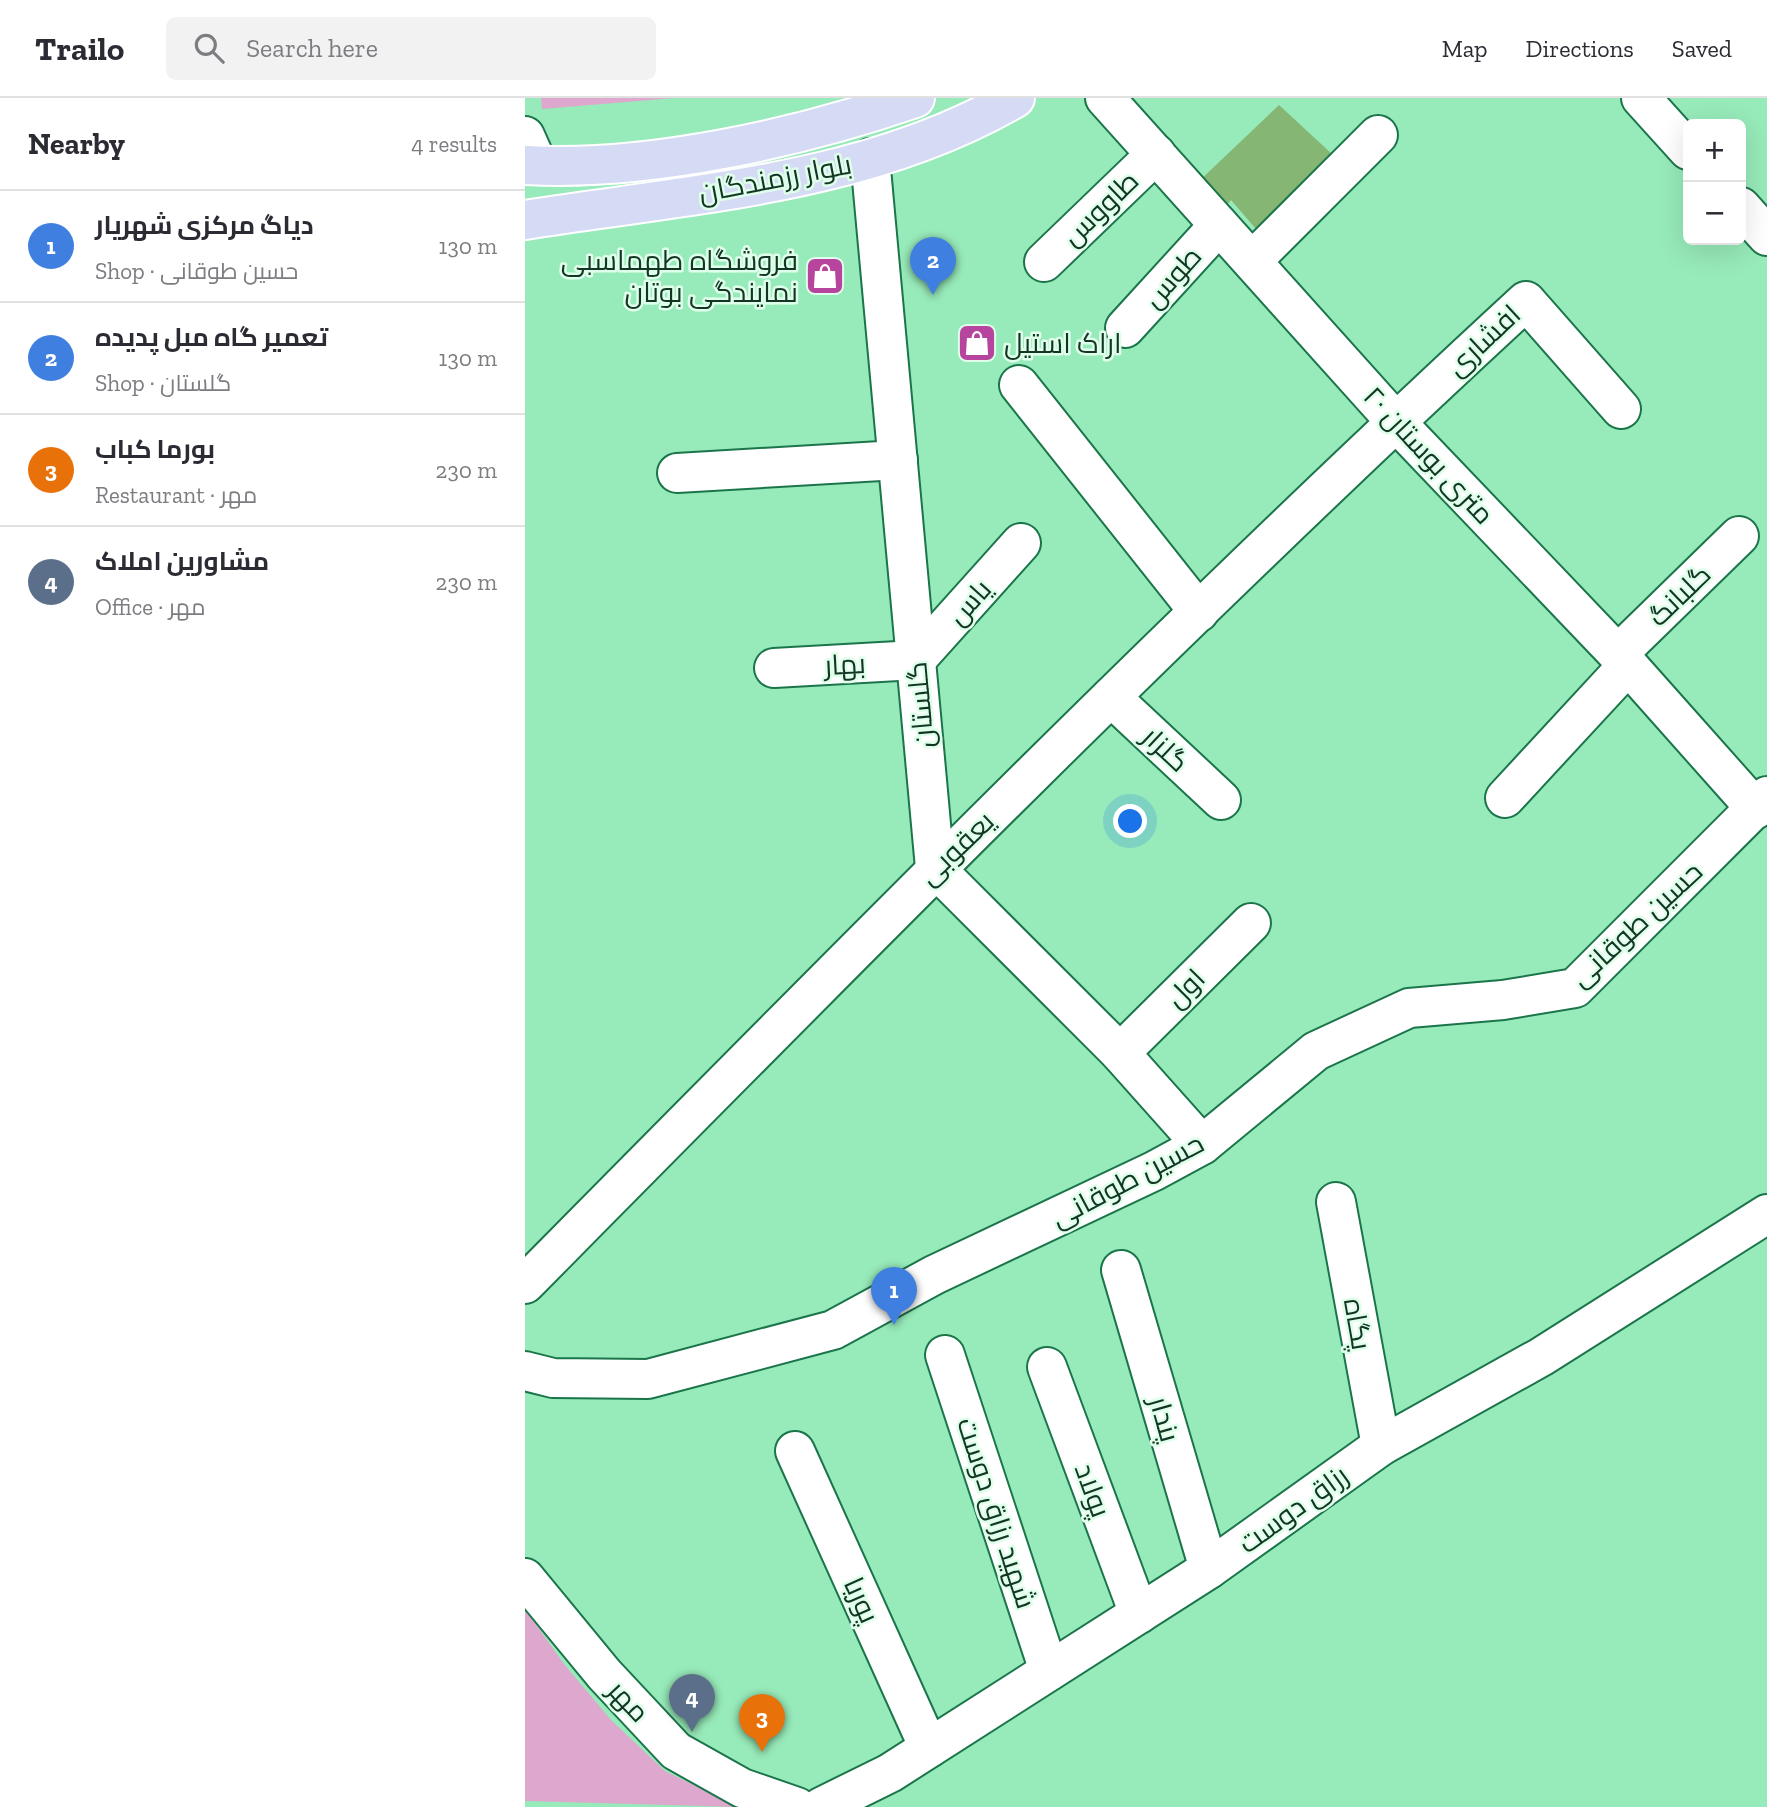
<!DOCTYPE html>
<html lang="en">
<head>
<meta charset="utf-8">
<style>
  body { margin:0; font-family:"Zilla Slab",Cairo,serif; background:#f2f2f3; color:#2b2b33 }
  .controls { position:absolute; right:21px; top:21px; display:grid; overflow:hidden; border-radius:10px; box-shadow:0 7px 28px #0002 }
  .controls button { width:63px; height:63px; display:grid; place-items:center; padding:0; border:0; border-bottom:2px solid #e1e1e2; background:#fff; color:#2b2b33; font:35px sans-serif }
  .you { position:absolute; left:606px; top:724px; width:24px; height:24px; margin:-18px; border:5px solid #fff; border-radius:50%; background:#1a73e8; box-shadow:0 0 0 10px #1a73e833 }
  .badge { display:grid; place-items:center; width:46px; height:46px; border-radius:50%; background:#db2777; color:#fff; font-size:23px; font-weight:700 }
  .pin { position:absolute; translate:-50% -58px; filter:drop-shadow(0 2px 4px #0008) }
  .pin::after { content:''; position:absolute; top:37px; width:24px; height:21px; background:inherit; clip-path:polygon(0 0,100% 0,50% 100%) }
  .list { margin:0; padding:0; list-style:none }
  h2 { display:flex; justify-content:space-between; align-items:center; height:91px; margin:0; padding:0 28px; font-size:30px }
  h2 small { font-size:23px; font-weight:400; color:#7c7c81 }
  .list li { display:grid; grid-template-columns:46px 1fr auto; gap:21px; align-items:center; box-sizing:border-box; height:112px; padding:0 28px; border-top:2px solid #e1e1e2 }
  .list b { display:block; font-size:26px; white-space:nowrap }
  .list p { margin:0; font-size:23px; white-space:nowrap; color:#7c7c81 }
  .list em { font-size:23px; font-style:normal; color:#7c7c81 }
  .icon { flex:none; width:38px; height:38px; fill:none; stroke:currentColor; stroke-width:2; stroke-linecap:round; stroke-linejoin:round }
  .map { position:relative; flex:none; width:1242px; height:1709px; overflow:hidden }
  header { display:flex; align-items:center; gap:42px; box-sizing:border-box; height:98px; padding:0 35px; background:#fff; border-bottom:2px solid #e1e1e2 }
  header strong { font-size:33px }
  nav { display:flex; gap:38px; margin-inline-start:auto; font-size:24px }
  .search { width:490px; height:63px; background:#f2f2f3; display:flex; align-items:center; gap:18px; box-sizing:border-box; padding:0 24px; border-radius:10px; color:#7c7c81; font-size:26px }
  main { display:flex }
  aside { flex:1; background:#fff }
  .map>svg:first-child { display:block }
  .green { fill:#dea8ce }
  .building { fill:#86b673 }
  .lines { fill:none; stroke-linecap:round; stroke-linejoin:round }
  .minor-casing { stroke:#1b754a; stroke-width:42 }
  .major-casing { stroke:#fff; stroke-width:42 }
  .minor { stroke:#fff; stroke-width:38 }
  .major { stroke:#d6dbf5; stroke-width:38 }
  .labels { text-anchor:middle; stroke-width:5; stroke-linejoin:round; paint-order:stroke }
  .street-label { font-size:28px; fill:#133624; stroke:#dfffea }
  .poi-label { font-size:28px; fill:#133624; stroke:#dfffea; text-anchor:end }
</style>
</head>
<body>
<header>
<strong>Trailo</strong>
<div class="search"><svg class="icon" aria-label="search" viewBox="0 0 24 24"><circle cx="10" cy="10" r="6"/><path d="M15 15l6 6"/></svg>Search here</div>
<nav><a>Map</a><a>Directions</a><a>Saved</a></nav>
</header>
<main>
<aside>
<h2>Nearby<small>4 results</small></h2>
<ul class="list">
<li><span class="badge" style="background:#3f7fe0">1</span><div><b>دیاگ مرکزی شهریار</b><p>Shop · حسین طوقانی</p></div><em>130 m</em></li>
<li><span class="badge" style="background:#3f7fe0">2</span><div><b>تعمیر گاه مبل پدیده</b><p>Shop · گلستان</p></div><em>130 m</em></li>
<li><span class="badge" style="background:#e8710a">3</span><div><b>بورما کباب</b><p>Restaurant · مهر</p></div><em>230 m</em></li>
<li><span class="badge" style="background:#5c6f8a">4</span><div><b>مشاورین املاک</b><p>Office · مهر</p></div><em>230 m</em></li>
</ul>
</aside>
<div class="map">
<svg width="1242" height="1709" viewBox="0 0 1242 1709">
  <rect width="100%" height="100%" fill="#97eab9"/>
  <!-- green -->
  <g class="green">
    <polygon points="16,0 149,0 17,11"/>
    <polygon points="0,1511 39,1566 86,1622 140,1673 214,1709 0,1703"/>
  </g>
  <!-- building -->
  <polygon class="building" points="754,7 808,57 731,131 706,102 698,112 671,86"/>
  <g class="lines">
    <!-- minor casing -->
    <g class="minor-casing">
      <g id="minor">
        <polyline points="580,0 870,323 1103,567 1231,711"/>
        <polyline points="1116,0 1163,52"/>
        <polyline points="0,38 13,67"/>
        <polyline points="345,60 410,770 595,955 677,1047"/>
        <polyline points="1216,109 1242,138"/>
        <polyline points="727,163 853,37"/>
        <polyline points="519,164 631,56"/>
        <polyline points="600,230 694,127"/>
        <polyline points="494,287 674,514"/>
        <polyline points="152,375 373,362"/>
        <polyline points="1093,556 1214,438"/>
        <polyline points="249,570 391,562 496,445"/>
        <polyline points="586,599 696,702"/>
        <polyline points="980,700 1103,567"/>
        <polyline points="595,955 726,825"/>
        <polyline points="811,1104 856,1348"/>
        <polyline points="596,1172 684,1471"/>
        <path d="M0,1186C329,853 657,520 1001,203L1096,311"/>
        <polyline points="420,1257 524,1573"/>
        <polyline points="522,1269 614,1516"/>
        <polyline points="0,1273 28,1280 123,1281 308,1232 409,1177 629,1073 677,1047 791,953 884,910 978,902 1050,890 1242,698"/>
        <polyline points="270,1353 404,1650"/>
        <polyline points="0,1480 79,1576 151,1653 217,1690 272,1709"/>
        <polyline points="296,1709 365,1675 684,1471 856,1348 1016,1259 1242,1116"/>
      </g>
    </g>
    <!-- major casing -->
    <g class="major-casing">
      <g id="major">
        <path d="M0,67C123,74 274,40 390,0"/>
        <path d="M0,122C164,96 343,86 490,0"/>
      </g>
    </g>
    <!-- minor -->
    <use href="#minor" class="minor"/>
    <!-- major -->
    <use href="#major" class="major"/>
  </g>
  <!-- icons -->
  <defs>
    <g id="shop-square" transform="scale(2.0125)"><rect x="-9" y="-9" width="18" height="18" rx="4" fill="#b7449d" stroke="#dfffea"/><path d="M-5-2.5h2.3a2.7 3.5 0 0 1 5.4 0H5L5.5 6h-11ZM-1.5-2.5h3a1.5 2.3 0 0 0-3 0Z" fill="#fff"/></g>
  </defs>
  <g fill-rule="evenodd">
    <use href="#shop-square" x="300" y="178"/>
    <use href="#shop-square" x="452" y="245"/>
  </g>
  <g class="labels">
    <!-- street labels -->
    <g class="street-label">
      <text transform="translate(250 80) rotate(-11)" y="10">بلوار رزمندگان</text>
      <text transform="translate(575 110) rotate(-44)" y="10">طاووس</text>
      <text transform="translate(647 179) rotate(-48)" y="10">طوس</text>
      <text transform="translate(958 242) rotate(-43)" y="10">افشاری</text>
      <text transform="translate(904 357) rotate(47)" y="10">۲۰ متری بوستان</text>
      <text transform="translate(1154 497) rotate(-44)" y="10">گلبانگ</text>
      <text transform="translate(444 504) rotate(-48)" y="10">یاس</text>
      <text transform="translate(320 566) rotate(-3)" y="10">بهار</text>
      <text transform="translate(395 607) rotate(-95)" y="10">گلستان</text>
      <text transform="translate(641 651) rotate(43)" y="10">گلزار</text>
      <text transform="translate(431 750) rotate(-44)" y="10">یعقوبی</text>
      <text transform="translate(1111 826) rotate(-43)" y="10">حسین طوقانی</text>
      <text transform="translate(660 890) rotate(-45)" y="10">اول</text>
      <text transform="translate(602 1082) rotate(-28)" y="10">حسین طوقانی</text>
      <text transform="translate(833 1226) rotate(80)" y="10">پگاه</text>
      <text transform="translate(640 1321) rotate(74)" y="10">پندار</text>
      <text transform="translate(568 1392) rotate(70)" y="10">پولاد</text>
      <text transform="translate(768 1411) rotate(-36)" y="10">رزاق دوست</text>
      <text transform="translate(472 1415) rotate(72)" y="10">شهید رزاق دوست</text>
      <text transform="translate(337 1502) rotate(66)" y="10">پوریا</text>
      <text transform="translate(104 1603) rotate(47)" y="10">مهر</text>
    </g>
    <!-- poi labels -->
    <g class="poi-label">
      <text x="273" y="172">فروشگاه طهماسبی<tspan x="273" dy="32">نمایندگی بوتان</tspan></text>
      <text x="479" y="255" text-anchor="start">اراک استیل</text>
    </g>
  </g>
</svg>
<div class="controls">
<button>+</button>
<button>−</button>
</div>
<div class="you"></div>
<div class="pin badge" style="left:369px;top:1227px;background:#3f7fe0">1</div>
<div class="pin badge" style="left:408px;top:197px;background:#3f7fe0">2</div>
<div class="pin badge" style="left:237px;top:1654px;background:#e8710a">3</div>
<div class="pin badge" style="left:167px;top:1634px;background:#5c6f8a">4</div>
</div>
</main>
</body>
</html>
